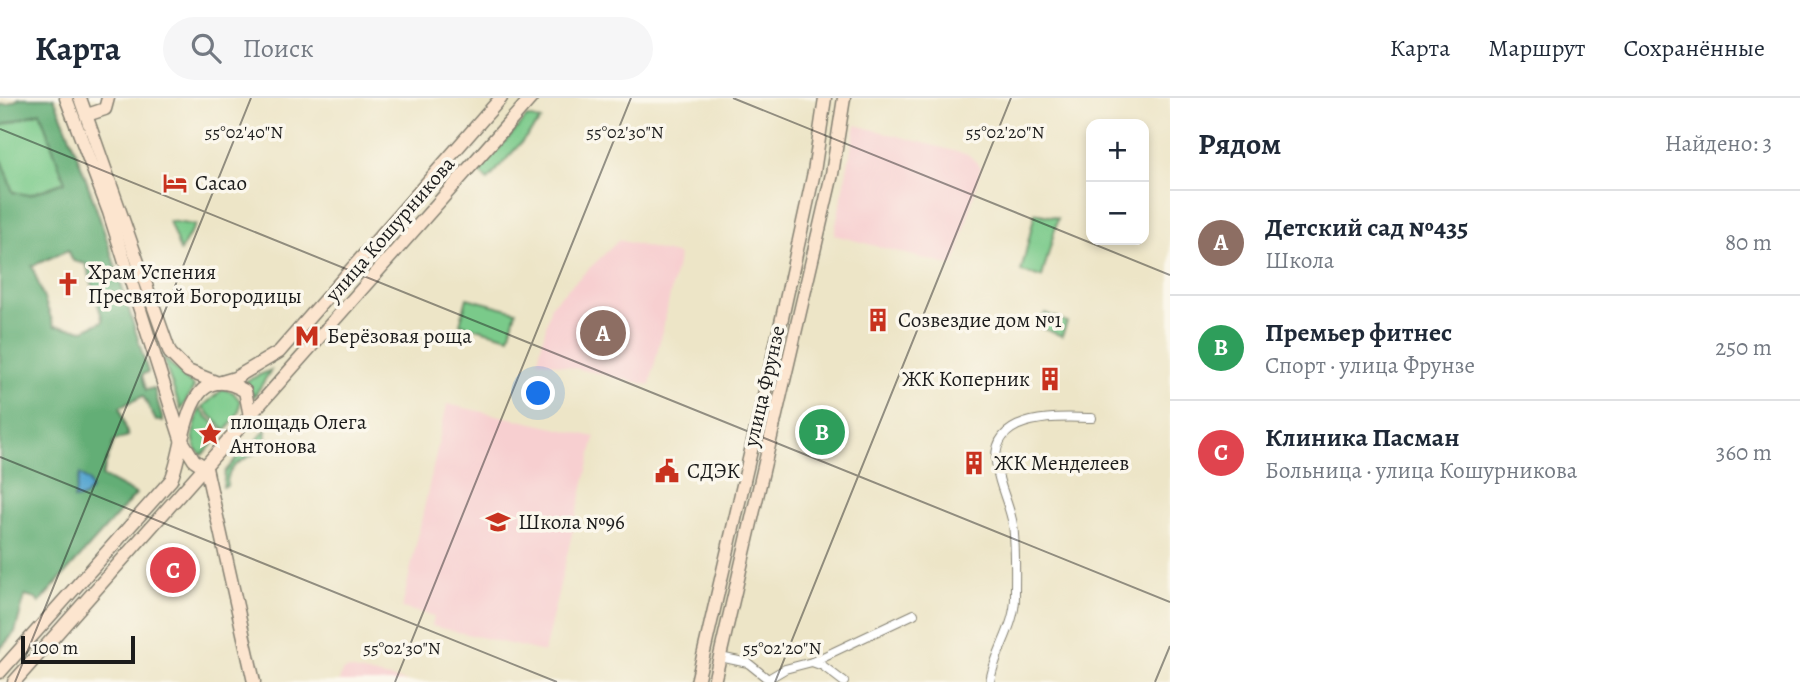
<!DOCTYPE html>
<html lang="ru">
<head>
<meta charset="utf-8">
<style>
  body { margin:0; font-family:Alegreya,serif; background:#f6f6f7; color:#1f2937 }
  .controls { position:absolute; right:21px; top:21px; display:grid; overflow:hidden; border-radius:14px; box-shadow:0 4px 10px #0003 }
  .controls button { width:63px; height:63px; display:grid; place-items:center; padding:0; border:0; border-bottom:2px solid #e0e1e3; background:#fff; color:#1f2937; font:35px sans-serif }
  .scale { position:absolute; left:21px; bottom:18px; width:114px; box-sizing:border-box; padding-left:7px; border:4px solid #1c1c1c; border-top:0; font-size:19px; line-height:24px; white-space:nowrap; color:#1c1c1c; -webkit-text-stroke:5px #fbf7ec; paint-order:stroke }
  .you { position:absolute; left:539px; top:296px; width:24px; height:24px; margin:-18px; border:5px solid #fff; border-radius:50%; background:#1a73e8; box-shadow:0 0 0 10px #1a73e833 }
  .badge { display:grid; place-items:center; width:46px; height:46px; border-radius:50%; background:#c8321e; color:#fff; font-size:23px; font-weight:700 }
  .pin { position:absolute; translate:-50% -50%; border:4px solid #fff; box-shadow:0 2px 7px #0006 }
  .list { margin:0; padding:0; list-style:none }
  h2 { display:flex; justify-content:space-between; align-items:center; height:91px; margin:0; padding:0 28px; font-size:30px }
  h2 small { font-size:23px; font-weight:400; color:#747a83 }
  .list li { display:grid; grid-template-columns:46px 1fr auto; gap:21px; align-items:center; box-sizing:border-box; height:105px; padding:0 28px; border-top:2px solid #e0e1e3 }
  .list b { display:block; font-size:26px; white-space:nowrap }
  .list p { margin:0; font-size:23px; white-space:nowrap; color:#747a83 }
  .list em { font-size:23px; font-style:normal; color:#747a83 }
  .icon { flex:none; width:38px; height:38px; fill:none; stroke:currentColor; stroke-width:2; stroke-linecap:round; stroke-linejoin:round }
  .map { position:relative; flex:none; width:1170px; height:584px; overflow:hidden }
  header { display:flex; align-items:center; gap:42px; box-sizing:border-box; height:98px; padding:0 35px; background:#fff; border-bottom:2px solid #e0e1e3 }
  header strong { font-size:33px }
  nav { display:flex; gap:38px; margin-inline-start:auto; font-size:24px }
  .search { width:490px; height:63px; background:#f6f6f7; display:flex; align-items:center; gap:18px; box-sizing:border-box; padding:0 24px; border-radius:38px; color:#747a83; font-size:26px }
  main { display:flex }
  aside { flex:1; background:#fff }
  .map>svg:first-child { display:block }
  .built { fill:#f7cfd0 }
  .green { fill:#7aca8a; stroke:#4b7353; stroke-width:2 }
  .forest { fill:#63ae76; stroke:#406549; stroke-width:2; fill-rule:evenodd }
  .water { fill:#56a6d0; stroke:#396176; stroke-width:2 }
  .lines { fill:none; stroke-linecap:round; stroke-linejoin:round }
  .street-casing { stroke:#848072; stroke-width:10 }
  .secondary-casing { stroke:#848072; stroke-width:15 }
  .street { stroke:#fff; stroke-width:8 }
  .secondary { stroke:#fce5cf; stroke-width:12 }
  .ticks { fill:none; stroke:#1c1c1c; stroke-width:2; stroke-opacity:0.45 }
  .labels { text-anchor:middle; stroke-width:7; stroke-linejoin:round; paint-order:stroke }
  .poi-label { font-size:21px; fill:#1c1c1c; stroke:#fbf7ec; text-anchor:start }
  .street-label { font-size:21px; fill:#1c1c1c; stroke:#fbf7ec }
  .ticks-label { font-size:18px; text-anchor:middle; fill:#1c1c1c; stroke:#fbf7ec; stroke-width:7; stroke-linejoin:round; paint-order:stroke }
</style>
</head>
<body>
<header>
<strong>Карта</strong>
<div class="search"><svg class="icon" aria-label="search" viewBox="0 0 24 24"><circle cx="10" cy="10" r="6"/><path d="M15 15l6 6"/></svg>Поиск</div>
<nav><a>Карта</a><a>Маршрут</a><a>Сохранённые</a></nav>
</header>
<main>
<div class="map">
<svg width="1170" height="584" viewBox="0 0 1170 584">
  <rect width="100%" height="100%" fill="#fbf7ec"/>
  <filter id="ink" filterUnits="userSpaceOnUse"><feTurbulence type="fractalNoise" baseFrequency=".0143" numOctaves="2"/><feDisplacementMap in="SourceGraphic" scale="14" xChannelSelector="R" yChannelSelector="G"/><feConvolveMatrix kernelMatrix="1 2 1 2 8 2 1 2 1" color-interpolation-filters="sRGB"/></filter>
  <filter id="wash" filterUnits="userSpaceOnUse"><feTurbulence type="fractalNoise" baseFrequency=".00686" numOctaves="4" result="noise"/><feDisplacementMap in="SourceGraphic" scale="28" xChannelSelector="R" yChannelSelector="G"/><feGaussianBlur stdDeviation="1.57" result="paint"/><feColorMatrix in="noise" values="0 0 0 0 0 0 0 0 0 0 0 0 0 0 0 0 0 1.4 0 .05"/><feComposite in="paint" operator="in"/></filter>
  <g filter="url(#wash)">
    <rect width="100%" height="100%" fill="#ede5c7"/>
    <!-- built -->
    <g class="built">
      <polygon points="856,27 969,57 981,69 958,156 952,168 834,137"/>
      <polygon points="619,142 679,157 650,287 538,262 551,207"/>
      <polygon points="447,306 595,339 544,554 432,528 434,518 402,510"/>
      <polygon points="349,571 408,584 339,584 342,573"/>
    </g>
    <!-- green -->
    <g class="green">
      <polygon points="40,14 65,84 28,97 13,94 0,59 0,28"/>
      <polygon points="527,19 541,22 488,82 478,74"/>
      <polygon points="1035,115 1058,120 1042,179 1021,174"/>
      <polygon points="169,123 195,127 180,153"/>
      <polygon points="467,200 516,213 509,239 460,226"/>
      <polygon points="1045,215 1067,224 1062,238 1039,229"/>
      <polygon points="162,258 194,289 181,312"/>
      <polygon points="271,272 254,299 246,283"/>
      <polygon points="223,291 233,294 240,303 239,314 226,333 202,309"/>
      <polygon points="199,311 224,335 202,357 196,352 193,337"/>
      <path d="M266,331L265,349C252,360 226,363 227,388L223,389L225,374L245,350H251Z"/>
    </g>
    <!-- forest -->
    <path class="forest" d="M20,0H54C92,88 120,182 148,274L142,277L146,292L154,290L163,323H156L143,298L120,309L128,338L114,343L102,378L136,396L39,505L36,501L25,498L15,534L0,551V59L13,94L29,97L65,84L40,14L0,28V7L9,6ZM68,152L73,163L86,166L103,223L84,232L54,228L32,168Z"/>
    <!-- water -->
    <polygon class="water" points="80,376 89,384 91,391 85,399 74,401"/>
  </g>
  <g filter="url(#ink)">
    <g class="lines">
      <!-- street casing -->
      <g class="street-casing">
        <g id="street">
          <polyline points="720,559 748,565 768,581 785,571 812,564"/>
          <polyline points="844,584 823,568 812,564 914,516"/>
          <path d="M990,584C994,554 1016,528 1015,497C1015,475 1016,449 1013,427C1010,408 1000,390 997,371C987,315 1055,319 1092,320"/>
        </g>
      </g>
      <!-- secondary casing -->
      <g class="secondary-casing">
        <g id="secondary">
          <polyline points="66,0 109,114 181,341 194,362 206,370"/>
          <polyline points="80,0 170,255 188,273 218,285 235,280 279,254 501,0"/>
          <polyline points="87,17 105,11 108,0"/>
          <polyline points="206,370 254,584"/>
          <path d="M0,574L171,382C186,350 183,257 245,293L250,318"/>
          <polyline points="14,584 531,0"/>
          <polyline points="697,584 782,220 814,74 825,0"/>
          <polyline points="714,584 832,76 844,0"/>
        </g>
      </g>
      <!-- street -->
      <use href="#street" class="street"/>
      <!-- secondary -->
      <use href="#secondary" class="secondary"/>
    </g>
  </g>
  <!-- ticks -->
  <path class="ticks" d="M733,0L1170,177M0,31L1170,504M0,359L557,584M15,584L251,0M395,584L631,0M775,584L1011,0M1155,584L1170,548"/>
  <!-- icons -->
  <defs>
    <g id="hotel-bare" transform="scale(1.89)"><path d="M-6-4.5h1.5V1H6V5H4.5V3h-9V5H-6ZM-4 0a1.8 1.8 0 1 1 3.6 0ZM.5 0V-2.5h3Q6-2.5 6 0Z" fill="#c8321e" stroke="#fbf7ec" stroke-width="2.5" paint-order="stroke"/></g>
    <g id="church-bare" transform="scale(1.89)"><path d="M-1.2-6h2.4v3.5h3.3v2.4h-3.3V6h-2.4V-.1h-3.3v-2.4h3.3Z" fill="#c8321e" stroke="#fbf7ec" stroke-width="2.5" paint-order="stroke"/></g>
    <g id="building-bare" transform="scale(1.89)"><path d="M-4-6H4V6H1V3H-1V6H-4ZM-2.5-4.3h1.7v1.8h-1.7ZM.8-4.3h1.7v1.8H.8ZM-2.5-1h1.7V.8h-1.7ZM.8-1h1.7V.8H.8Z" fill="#c8321e" stroke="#fbf7ec" stroke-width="2.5" paint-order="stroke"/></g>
    <g id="metro-bare" transform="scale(1.89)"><path d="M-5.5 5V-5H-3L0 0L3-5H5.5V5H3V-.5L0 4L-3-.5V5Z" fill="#c8321e" stroke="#fbf7ec" stroke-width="2.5" paint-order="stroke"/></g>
    <g id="sight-bare" transform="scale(1.89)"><path d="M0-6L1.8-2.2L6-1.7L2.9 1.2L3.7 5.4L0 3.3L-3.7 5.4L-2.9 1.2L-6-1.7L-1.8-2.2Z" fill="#c8321e" stroke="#fbf7ec" stroke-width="2.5" paint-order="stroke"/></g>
    <g id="civic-bare" transform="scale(1.89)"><path d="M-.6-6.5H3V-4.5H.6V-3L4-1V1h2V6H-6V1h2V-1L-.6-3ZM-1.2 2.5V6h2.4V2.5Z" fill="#c8321e" stroke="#fbf7ec" stroke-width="2.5" paint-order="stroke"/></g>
    <g id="school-bare" transform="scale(1.89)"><path d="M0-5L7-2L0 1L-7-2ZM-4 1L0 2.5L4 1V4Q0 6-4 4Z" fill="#c8321e" stroke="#fbf7ec" stroke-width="2.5" paint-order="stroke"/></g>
  </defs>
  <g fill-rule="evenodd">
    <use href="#hotel-bare" x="175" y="85"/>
    <use href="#church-bare" x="68" y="186"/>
    <use href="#building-bare" x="878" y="222"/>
    <use href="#metro-bare" x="307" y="238"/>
    <use href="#building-bare" x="1050" y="281"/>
    <use href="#sight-bare" x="210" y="336"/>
    <use href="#building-bare" x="974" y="365"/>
    <use href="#civic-bare" x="667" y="373"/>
    <use href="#school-bare" x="498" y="424"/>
  </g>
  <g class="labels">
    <!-- poi labels -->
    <g class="poi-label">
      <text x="195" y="92">Cacao</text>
      <text x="88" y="181">Храм Успения<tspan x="88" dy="24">Пресвятой Богородицы</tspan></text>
      <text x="898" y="229">Созвездие дом №1</text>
      <text x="327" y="245">Берёзовая роща</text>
      <text x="1030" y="288" text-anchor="end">ЖК Коперник</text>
      <text x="230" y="331">площадь Олега<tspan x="230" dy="24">Антонова</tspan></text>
      <text x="994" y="372">ЖК Менделеев</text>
      <text x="687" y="380">СДЭК</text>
      <text x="518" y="431">Школа №96</text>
    </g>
    <!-- street labels -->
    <g class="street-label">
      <text transform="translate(390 131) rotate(-49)" y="7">улица Кошурникова</text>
      <text transform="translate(764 288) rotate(-77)" y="7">улица Фрунзе</text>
    </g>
  </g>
  <g class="ticks-label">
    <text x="244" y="40">55°02'40"N</text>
    <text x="625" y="40">55°02'30"N</text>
    <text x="1005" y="40">55°02'20"N</text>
    <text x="402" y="556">55°02'30"N</text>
    <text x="782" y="556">55°02'20"N</text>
  </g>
</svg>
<div class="controls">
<button>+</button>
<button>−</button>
</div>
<div class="scale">100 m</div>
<div class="you"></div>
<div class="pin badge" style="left:603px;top:235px;background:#8d6e63">A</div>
<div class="pin badge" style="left:822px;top:334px;background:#2e9e5b">B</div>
<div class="pin badge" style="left:173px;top:472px;background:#e0444e">C</div>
</div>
<aside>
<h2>Рядом<small>Найдено: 3</small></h2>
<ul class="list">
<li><span class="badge" style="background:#8d6e63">A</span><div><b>Детский сад №435</b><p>Школа</p></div><em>80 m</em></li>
<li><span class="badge" style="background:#2e9e5b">B</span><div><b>Премьер фитнес</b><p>Спорт · улица Фрунзе</p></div><em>250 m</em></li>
<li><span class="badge" style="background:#e0444e">C</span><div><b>Клиника Пасман</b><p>Больница · улица Кошурникова</p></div><em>360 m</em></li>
</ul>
</aside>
</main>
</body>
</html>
